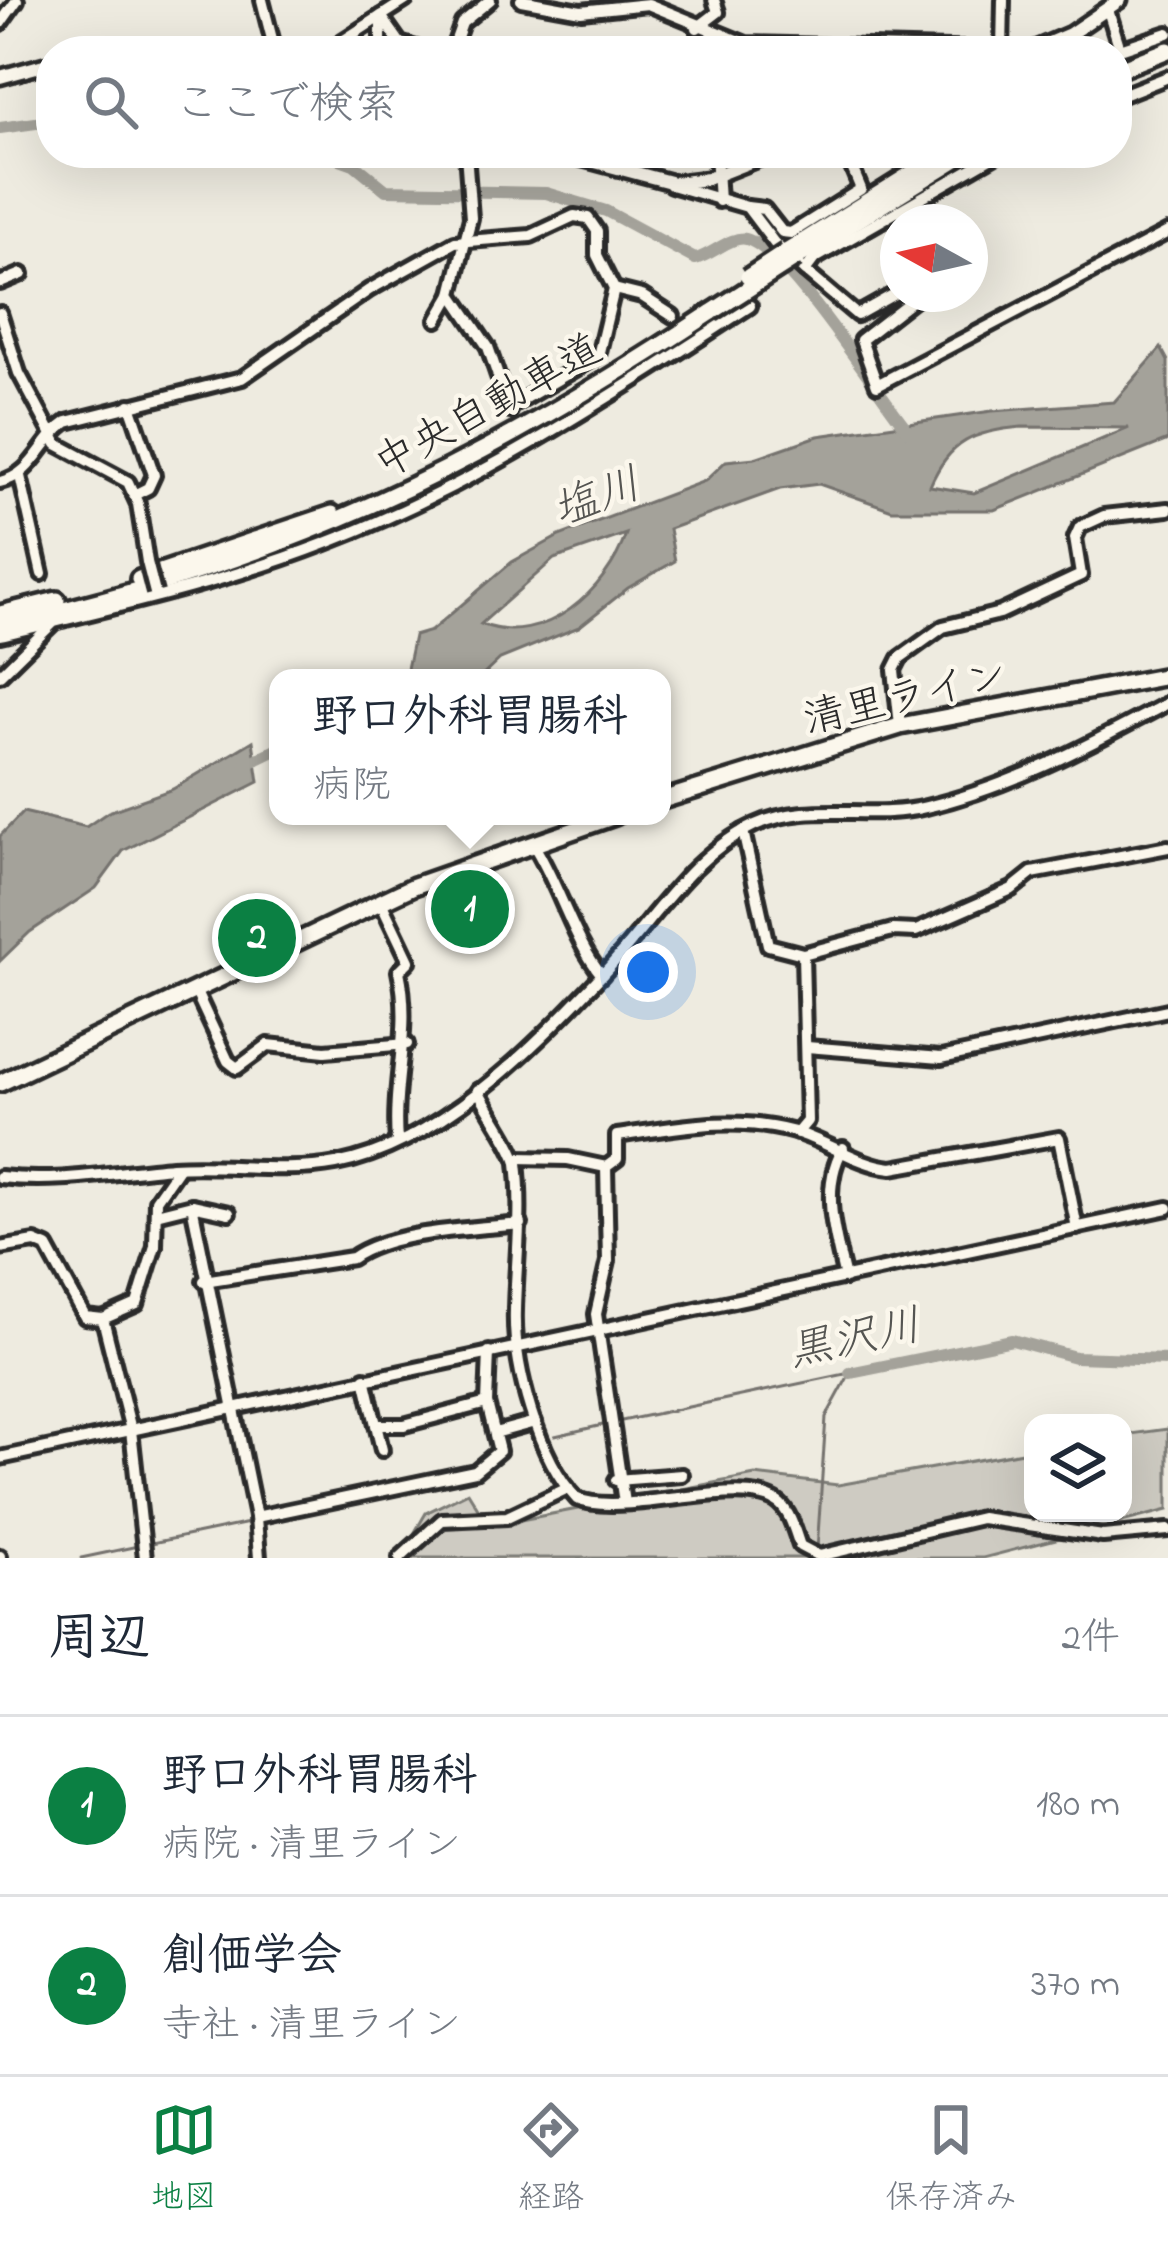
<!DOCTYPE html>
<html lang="ja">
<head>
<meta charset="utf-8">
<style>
  body { margin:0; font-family:"Indie Flower","Klee One",sans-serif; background:#f6f6f7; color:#1f2937 }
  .controls { position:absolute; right:36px; bottom:36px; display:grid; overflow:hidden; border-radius:24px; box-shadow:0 12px 48px #0002 }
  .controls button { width:108px; height:108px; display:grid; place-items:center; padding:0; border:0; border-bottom:3px solid #e0e1e3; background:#fff; color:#1f2937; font:60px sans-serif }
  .compass { position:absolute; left:880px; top:204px; width:108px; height:108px; border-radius:50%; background:#fff; box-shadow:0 12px 48px #0002; rotate:278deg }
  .you { position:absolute; left:648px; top:972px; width:42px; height:42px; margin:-30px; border:9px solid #fff; border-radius:50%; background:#1a73e8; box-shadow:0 0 0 18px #1a73e833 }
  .badge { display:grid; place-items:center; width:78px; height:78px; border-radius:50%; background:#0b8043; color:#fff; font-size:39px; font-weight:700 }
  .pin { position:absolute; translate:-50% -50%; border:6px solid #fff; box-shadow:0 3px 12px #0006 }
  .popup { position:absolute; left:269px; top:669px; width:402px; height:156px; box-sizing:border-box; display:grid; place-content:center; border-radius:24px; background:#fff; filter:drop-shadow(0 3px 9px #0005); font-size:39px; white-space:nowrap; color:#747a83 }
  .popup b { font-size:45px; color:#1f2937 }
  .popup::after { content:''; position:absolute; left:50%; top:100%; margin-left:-24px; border:24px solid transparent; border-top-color:#fff }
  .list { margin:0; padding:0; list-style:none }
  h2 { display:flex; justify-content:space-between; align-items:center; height:156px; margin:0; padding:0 48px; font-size:51px }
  h2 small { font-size:39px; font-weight:400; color:#747a83 }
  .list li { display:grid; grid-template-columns:78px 1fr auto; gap:36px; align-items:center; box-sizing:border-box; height:180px; padding:0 48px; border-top:3px solid #e0e1e3 }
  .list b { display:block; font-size:45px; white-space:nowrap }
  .list p { margin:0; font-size:39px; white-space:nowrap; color:#747a83 }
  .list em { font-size:39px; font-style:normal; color:#747a83 }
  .icon { flex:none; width:66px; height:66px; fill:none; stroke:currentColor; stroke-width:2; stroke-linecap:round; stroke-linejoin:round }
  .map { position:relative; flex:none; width:1168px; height:1558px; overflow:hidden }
  .search { position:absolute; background:#fff; box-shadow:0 12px 48px #0002; left:36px; right:36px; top:36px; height:132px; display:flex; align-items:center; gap:30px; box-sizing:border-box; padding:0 42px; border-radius:48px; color:#747a83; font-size:45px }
  .sheet { height:516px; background:#fff }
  nav { display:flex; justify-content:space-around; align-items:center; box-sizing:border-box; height:168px; border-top:3px solid #e0e1e3; background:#fff; font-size:33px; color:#747a83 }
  nav a { display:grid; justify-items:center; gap:6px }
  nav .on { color:#0b8043 }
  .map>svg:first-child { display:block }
  .green { fill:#cecbc2; stroke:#7c7b76; stroke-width:3 }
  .water { fill:#a4a29a; stroke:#74726e; stroke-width:3; fill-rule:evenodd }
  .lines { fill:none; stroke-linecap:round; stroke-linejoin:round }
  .stream { stroke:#74726e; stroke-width:3 }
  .river { stroke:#a4a29a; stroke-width:12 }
  .minor-tunnel { stroke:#c7c5bc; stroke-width:10; stroke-dasharray:10 5; stroke-linecap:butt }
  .minor-casing { stroke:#2b2b2b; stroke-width:20 }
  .major-casing { stroke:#2b2b2b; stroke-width:21 }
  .highway-casing { stroke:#2b2b2b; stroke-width:24 }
  .minor { stroke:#fbf7ec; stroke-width:10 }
  .major { stroke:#fbf7ec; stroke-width:12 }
  .highway { stroke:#fbf7ec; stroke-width:15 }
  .minor-bridge-casing { stroke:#2b2b2b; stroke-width:20; stroke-linecap:butt }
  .highway-bridge-casing { stroke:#2b2b2b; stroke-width:24; stroke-linecap:butt }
  .minor-bridge { stroke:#fbf7ec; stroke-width:10 }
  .highway-bridge { stroke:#fbf7ec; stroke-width:15 }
  .labels { text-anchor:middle; stroke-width:9; stroke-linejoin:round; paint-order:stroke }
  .street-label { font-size:42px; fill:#2b2b2b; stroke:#fbf7ec }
  .water-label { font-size:45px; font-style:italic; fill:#555552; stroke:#fbf7ec }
</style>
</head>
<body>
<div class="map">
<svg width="1168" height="1558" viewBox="0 0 1168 1558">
  <rect width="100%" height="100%" fill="#eeebe0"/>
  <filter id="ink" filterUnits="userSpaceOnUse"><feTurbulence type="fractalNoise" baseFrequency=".00833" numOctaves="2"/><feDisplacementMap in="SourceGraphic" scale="24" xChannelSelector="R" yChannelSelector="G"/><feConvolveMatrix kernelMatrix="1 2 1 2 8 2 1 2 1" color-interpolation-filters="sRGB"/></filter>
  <g filter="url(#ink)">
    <!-- green -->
    <polygon class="green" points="1168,1429 1168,1510 983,1558 400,1558 426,1513 468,1492 489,1526 755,1475 838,1485 1033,1450 1033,1513 1123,1513 1123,1435"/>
    <!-- water -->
    <g class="water">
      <path d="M1161,348L1168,361V440L994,510H892L819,484L780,489L669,529L675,561L628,588L579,627L500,659L480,678H405L414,636L431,631L512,562L559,536L705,481L726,461L755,458L818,436L992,411L1114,402ZM1022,427L1129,428L974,493L930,486C949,441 975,431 1022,427ZM626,534C607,590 544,649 481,624L554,559Z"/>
      <polygon points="253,741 259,782 123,851 96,888 30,932 0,961 0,836 23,812 86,827 108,812 173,789"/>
    </g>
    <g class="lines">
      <!-- stream -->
      <g class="stream">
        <polyline points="617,1422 850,1373"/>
        <polyline points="555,1436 607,1424"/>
        <polyline points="147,1544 249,1523"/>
        <polyline points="817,1550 826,1417 849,1375"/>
        <polyline points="81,1558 138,1546"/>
      </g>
      <!-- river -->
      <g class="river">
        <polyline points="0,128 43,122 51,114"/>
        <path d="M323,153L354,164L386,190L546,193L606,211L695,259C711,256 732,235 746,239C788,250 878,395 910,433"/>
        <polyline points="245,765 278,749"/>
        <polyline points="850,1373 1012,1340 1075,1357 1168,1360"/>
      </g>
      <!-- minor-tunnel -->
      <polyline class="minor-tunnel" points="511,414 527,443"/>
      <!-- minor casing -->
      <g class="minor-casing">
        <g id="minor">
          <polyline points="262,0 275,51"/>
          <polyline points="521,0 581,11 648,4 746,44 1031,51"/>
          <polyline points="1108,10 1120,49 1168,33"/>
          <polyline points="381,16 400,43 426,51"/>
          <polyline points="0,24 17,0"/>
          <polyline points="697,28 718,12 714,0"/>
          <polyline points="536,42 537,51"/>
          <polyline points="327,51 406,0"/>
          <polyline points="381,51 381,20"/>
          <polyline points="452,51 462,23 490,0"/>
          <polyline points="703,51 714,33"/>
          <polyline points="1002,51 1003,0"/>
          <polyline points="1117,97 1168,77"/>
          <polyline points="466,153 471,218 452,294 488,347 510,411"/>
          <polyline points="716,153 719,201"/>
          <polyline points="671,185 747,207 775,244 805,271 814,259 999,153"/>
          <polyline points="747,207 764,209 782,232 791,233 861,189 846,153"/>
          <polyline points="805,271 857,315 898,292"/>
          <polyline points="0,283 22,274"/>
          <polyline points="614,289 642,296 673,316"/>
          <polyline points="920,294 861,340 877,385 1168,232"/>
          <polyline points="0,313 19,373 57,444 128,482 138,504 147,562"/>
          <polyline points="437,320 452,294"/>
          <polyline points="130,405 154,475 148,488 134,495"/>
          <polyline points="20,476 42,574"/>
          <path d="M0,482C35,474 40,440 67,422L242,378L369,290L455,242L531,236L574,216L588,218L597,231V255L614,289L598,356L509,408"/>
          <path d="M0,635C110,608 221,584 326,543C476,486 616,393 750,306"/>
          <polyline points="0,675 52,624"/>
          <polyline points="900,726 894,670 900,658 943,627 1000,613 1081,575 1075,538 1080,527 1104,516 1168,509"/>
          <polyline points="743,831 768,945 803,954 893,930 916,931 1012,889 1032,873 1168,847"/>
          <path d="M533,844C559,885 574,942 602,975"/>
          <path d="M381,902L409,961L399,971C412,1030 392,1081 397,1141"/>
          <polyline points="195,990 228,1061 237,1068 268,1045 325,1051 407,1044"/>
          <polyline points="807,1047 941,1058 1168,1010"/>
          <path d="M478,1090C486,1107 515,1148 517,1163C523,1212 516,1261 515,1310C513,1366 538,1458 577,1499C624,1518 747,1474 780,1504C791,1514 795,1532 800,1546L819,1556L981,1518L1103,1536L1168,1530"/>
          <polyline points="797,1133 807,1121 803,954"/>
          <path d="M843,1148C820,1188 835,1235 845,1278"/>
          <polyline points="517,1158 568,1159 606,1167"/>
          <path d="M0,1177C59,1184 113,1172 172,1167C226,1163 282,1174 336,1164C439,1144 531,1050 600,977C649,927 689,855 755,825C811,800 869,821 926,807C1012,787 1091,744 1168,703"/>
          <polyline points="192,1205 256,1517 259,1558"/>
          <polyline points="156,1214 192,1205 229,1213"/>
          <polyline points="0,1248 35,1242 47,1247 85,1317 103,1319"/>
          <path d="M204,1281L352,1258C389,1231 474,1229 521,1224"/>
          <polyline points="365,1378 382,1450"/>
          <polyline points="376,1425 404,1425 487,1403"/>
          <polyline points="495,1433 535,1422"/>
          <polyline points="0,1458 1168,1208"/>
          <polyline points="616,1480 682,1475"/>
          <path d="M624,1503L596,1314L608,1261L606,1167L617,1159V1136C679,1127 734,1115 795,1132C828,1142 859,1165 892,1168L1059,1138L1077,1228"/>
          <polyline points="256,1517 475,1471 499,1451 487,1403 489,1352"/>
          <polyline points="0,1556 0,1558"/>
          <polyline points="145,1558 131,1430 103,1319 137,1304 155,1246 156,1200 179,1167"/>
          <polyline points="400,1558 442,1520 507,1517 568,1488"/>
        </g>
      </g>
      <!-- major casing -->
      <g class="major-casing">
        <g id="major">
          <polyline points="139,51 153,51"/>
          <polyline points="1030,51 1070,34 1120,0"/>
          <polyline points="0,77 51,63"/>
          <polyline points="561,153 674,183 707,179 773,153"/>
        </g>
      </g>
      <!-- highway casing -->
      <g class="highway-casing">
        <g id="highway">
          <polyline points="1117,70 1168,50"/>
          <polyline points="786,252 944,153"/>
          <polyline points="796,258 966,153"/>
          <polyline points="139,579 332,514"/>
          <polyline points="0,614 57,600"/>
          <path d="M0,625C278,564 476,469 712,312"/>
          <polyline points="662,800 900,726 1168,676"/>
          <polyline points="0,1083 414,886 615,816"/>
        </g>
      </g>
      <!-- minor -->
      <use href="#minor" class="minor"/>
      <!-- major -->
      <use href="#major" class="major"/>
      <!-- highway -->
      <use href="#highway" class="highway"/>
      <!-- minor-bridge casing -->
      <g class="minor-bridge-casing">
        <polyline id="minor-bridge" points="147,562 155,593"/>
      </g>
      <!-- highway-bridge casing -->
      <g class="highway-bridge-casing">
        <g id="highway-bridge">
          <polyline points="748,277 786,252"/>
          <polyline points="712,312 796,258"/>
        </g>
      </g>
      <!-- minor-bridge -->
      <use href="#minor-bridge" class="minor-bridge"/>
      <!-- highway-bridge -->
      <use href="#highway-bridge" class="highway-bridge"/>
    </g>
  </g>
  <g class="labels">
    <!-- street labels -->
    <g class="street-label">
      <text transform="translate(487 404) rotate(-29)" y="15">中央自動車道</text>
      <text transform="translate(905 695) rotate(-13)" y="15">清里ライン</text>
    </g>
    <!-- water labels -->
    <g class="water-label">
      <text transform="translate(596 495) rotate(-20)" y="16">塩川</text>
      <text transform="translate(854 1336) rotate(-12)" y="16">黒沢川</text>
    </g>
  </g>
</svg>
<div class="controls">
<button><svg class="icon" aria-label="layers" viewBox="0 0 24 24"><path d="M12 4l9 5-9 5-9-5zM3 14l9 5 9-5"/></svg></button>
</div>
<svg class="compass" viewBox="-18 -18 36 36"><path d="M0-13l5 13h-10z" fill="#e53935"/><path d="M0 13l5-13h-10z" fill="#747a83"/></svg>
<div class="you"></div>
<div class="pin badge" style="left:470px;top:909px">1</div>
<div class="popup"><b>野口外科胃腸科</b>病院</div>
<div class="pin badge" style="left:257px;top:938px">2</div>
<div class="search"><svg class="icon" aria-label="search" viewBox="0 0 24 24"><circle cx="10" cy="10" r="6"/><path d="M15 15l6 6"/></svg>ここで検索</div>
</div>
<section class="sheet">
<h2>周辺<small>2件</small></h2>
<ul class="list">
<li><span class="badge">1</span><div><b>野口外科胃腸科</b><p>病院 · 清里ライン</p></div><em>180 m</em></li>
<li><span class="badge">2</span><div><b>創価学会</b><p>寺社 · 清里ライン</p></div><em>370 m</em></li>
</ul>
</section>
<nav>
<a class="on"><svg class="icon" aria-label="map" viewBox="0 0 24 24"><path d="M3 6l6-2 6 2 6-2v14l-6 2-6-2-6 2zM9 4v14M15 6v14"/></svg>地図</a>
<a><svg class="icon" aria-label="directions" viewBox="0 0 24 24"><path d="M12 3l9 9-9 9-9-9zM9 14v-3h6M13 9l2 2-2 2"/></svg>経路</a>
<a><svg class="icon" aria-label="saved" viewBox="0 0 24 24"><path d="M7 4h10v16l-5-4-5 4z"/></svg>保存済み</a>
</nav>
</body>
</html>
